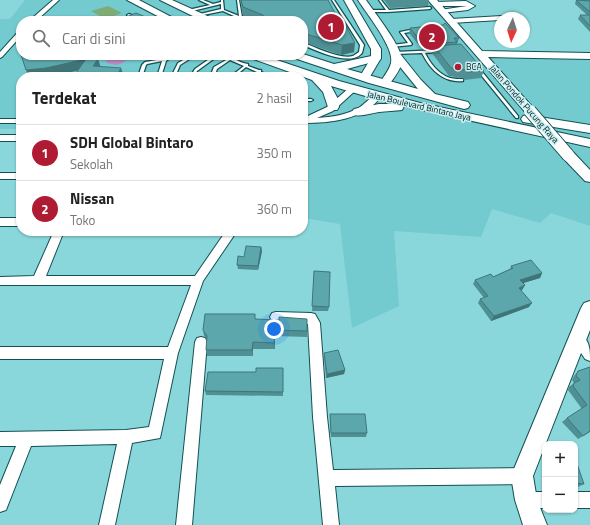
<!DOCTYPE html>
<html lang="id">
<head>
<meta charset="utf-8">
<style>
  body { margin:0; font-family:"Titillium Web",sans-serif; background:#f6f6f6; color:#222 }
  .controls { position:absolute; right:12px; bottom:12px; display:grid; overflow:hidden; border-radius:8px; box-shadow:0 1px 3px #0004 }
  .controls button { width:36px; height:36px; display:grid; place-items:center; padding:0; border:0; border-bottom:1px solid #e0e0e0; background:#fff; color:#222; font:20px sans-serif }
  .compass { position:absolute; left:494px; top:12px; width:36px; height:36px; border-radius:50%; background:#fff; box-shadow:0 1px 3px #0004; rotate:184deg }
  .you { position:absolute; left:274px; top:329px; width:14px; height:14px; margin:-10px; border:3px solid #fff; border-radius:50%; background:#1a73e8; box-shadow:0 0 0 6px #1a73e833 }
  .badge { display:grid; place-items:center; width:26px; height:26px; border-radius:50%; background:#af1b32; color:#fff; font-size:13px; font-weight:700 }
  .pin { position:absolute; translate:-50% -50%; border:2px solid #fff; box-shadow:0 1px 4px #0006 }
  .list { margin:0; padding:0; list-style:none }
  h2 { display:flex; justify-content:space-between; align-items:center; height:52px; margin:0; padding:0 16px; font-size:17px }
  h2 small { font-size:13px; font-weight:400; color:#767676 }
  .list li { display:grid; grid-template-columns:26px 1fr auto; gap:12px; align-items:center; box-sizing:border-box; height:56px; padding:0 16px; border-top:1px solid #e0e0e0 }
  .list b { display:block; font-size:15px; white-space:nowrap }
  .list p { margin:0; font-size:13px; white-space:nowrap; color:#767676 }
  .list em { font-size:13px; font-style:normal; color:#767676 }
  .icon { flex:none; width:22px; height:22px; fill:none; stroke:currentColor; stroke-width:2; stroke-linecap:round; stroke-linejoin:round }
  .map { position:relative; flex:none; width:590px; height:525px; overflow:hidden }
  .search { position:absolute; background:#fff; box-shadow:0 1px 3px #0004; left:16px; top:16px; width:292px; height:44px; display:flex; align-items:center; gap:10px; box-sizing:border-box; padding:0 14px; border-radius:16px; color:#767676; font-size:15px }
  .panel { position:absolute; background:#fff; box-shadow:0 1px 3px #0004; left:16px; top:72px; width:292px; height:164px; border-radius:16px }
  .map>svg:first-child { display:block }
  .built { fill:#73cacf; fill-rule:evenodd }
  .green { fill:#7fab76 }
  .water { fill:#ba8bc4 }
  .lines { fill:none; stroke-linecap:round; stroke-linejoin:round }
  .lane-casing { stroke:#115053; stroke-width:2.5 }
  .street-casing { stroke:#115053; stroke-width:2 }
  .secondary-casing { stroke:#115053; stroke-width:2 }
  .primary-casing { stroke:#115053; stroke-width:2 }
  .lane { fill:#fff; fill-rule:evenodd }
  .street { fill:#fff; fill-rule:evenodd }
  .secondary { fill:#fff; fill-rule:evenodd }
  .primary { fill:#fff; fill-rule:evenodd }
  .secondary-bridge-casing { stroke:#115053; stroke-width:14; stroke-linecap:butt }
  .secondary-bridge { stroke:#fff; stroke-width:12 }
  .wall { fill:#4f9094 }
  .shaded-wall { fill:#407578 }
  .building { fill:#5ca7ac; stroke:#407578 }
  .poi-dot { fill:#af1b32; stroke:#ccf0f2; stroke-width:1.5 }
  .labels { text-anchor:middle; stroke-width:3; stroke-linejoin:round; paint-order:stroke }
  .far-poi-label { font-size:9px; fill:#001f21; stroke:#ccf0f2; text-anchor:start }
  .far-street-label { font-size:9px; fill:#001f21; stroke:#ccf0f2 }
</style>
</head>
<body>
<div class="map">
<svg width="590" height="525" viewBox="0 0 590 525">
  <rect width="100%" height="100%" fill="#8ad7db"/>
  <!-- built -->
  <path class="built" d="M25,0H436L483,54L590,55V226L551,213L540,223L492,209L481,237L394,231L399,306L352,328L340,224L303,218V77H21V129H0V19H10ZM21,21H303V55H21Z"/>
  <!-- green -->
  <polygon class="green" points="108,6 122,13 105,19 91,11"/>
  <!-- water -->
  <path class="water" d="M106,55H128V58C123,65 114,67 106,62Z"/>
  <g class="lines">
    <!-- lane casing -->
    <g class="lane-casing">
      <g id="lane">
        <polygon points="199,0 203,0 213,4 221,2 221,0 223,0 224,10 239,16 237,0 239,0 242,17 250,21 245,21 223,11 198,16 196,15 221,9 221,4 188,12 188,10 210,5"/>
        <path d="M332,0H334L364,45L362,53C360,55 358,57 354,58C339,61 317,51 303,45V43C316,47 340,60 353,56C355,55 357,53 359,52L360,45Z"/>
        <polygon points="379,0 381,0 389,10 430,7 431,8 430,9 388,12 368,12 367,11 369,10 386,10"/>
        <polygon points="129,14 144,20 145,21 140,21 128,16 127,15"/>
        <polygon points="415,29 416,29 416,31 404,33 412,44 411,45 391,47 391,45 392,45 408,43 400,32"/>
        <path d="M439,50L441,51L440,52L425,53C430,63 438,74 450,78C454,79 459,79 463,79V81C443,83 430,69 422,53L395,54L393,53L395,52Z"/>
        <polygon points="170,55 174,55 166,61 161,77 157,77 162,61 147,64 146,65 142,77 138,77 142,65 145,62 163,59"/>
        <polygon points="192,55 196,55 180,65 175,77 171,77 178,63"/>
        <polygon points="215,55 219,55 197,71 194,77 190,77 195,69"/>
        <path d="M221,55C232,55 238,63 248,64V66L259,70H261V72L272,77H267L260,73L256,77H252L257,72L246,67L234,77H230L244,66L230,60L217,69L214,77H210L214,67L228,59Z"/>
        <polygon points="477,68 479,68 518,116 518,118 516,118 477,70"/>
        <polygon points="303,88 305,88 306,89 303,90"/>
        <polygon points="303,99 311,99 313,100 311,101 303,101"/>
      </g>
    </g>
    <!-- street casing -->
    <g class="street-casing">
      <g id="street">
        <polygon points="53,0 59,0 36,21 29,21"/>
        <polygon points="466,1 475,6 468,10 442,13 440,12 440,10 467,6 436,6 433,4 436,2"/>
        <polygon points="517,15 519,16 519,18 500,18 500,20 451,23 448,21 451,19"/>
        <polygon points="21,30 21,36 2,57 0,58 0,52 19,31"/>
        <path d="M349,88H352L356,90L333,111L317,118C332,117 347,115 360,107C366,103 371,96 378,94L382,96C363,120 331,123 303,123V119L307,118L308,116L327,107Z"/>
        <rect x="0" y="119" width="21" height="4"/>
        <rect x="0" y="135" width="21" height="6"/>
        <rect x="0" y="173" width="21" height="6"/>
        <rect x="0" y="218" width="21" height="8"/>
        <polygon points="54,231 64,231 46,276 195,276 226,231 237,231 203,281 178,353 160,438 132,443 115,525 99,525 117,444 31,446 6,510 0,512 0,485 16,446 0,446 0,432 126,430 149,427 164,359 0,359 0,347 168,347 191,285 0,285 0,277 34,276"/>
        <polygon points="276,312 311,313 315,314 320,323 327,417 333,470 522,468 527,471 530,476 527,481 522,484 335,486 339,525 323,525 313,417 308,324 272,321 270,317 272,313"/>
        <path d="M578,334C590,338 590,350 590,361L585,359L572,339L574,335Z"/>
        <polygon points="201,337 205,338 207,342 192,525 176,525 195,342 197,338"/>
        <polygon points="526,492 545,492 545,508 526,508 520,506 518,500 520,494"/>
        <rect x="575" y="492" width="15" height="16"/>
      </g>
    </g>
    <!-- secondary casing -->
    <g class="secondary-casing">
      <g id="secondary">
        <polygon points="344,0 352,0 381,49 381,58 368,80 364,81 359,78 371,58 371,49"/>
        <path d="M358,0H366C374,12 404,49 402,62C400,71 393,79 388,86H380L379,84C383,77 389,71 391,63C395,48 366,13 358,0Z"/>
        <polygon points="428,0 437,0 482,51 590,53 590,59 488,57 536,111 534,113 526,113"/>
        <polygon points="568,151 573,152 590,170 590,182 585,181 563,158 562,155 563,152"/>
        <polygon points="590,301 590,330 533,476 537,500 547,525 523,525 515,500 511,476 581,308 584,303"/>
      </g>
    </g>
    <!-- primary casing -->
    <g class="primary-casing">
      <g id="primary">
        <polygon points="127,0 139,0 179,21 167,21"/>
        <polygon points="160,0 172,0 214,19 216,21 203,21"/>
        <polygon points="303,54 334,64 376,55 380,56 381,58 380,60 347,69 418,89 392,57 393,55 401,55 421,80 435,94 468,102 470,105 468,108 464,109 369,83 291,57 290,55"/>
        <path d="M247,55H262L339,81L420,103L590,139V147L404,106L402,110C395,111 387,111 379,112C371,113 362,117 354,115L352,112L354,109L379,104H393L331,86L338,99L339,107L337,110H329L323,92L312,80L248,57Z"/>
        <polygon points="527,115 590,125 590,133 523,122 521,119 523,116"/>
      </g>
    </g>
    <!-- lane -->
    <use href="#lane" class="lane"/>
    <!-- street -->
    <use href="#street" class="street"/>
    <!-- secondary -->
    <use href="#secondary" class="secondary"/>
    <!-- primary -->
    <use href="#primary" class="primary"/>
    <!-- secondary-bridge casing -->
    <g class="secondary-bridge-casing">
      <polyline id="secondary-bridge" points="530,111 568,155"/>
    </g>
    <!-- secondary-bridge -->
    <use href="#secondary-bridge" class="secondary-bridge"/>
  </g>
  <!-- wall -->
  <g class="wall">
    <polygon points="240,0 328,0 354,52 341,55 303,42 303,21 256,21 243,16"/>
    <polygon points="384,0 429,0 428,6 390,8"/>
    <polygon points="576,0 590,0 590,32 578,19 580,15 587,15 575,4"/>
    <polygon points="410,28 459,38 457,45 484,71 481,78 464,80 463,78 449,76 432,53 433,48 429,48 425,43 418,44 409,33"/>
    <polygon points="144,55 161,55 152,59"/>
    <polygon points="261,247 262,251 258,270 238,269 237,265 244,257"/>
    <polygon points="511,266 542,273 540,278 523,283 525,285 522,290 521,290 529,307 491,321 478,303 480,299 484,298 473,284 475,280 493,277 510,269"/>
    <polygon points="314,271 329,307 328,311 312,311"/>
    <polygon points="256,319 307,331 307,337 275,336 275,349 253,349 253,356 207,356 206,350 207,339 204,336 203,330"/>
    <polygon points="324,353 345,370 344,374 326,378 324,357"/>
    <polygon points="590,367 590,432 578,439 562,422 567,418 582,409 568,390 569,387 574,383 572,380 574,376 578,371"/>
    <polygon points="283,368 283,396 206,395 205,391 256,372"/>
    <polygon points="330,414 367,433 366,437 331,437 330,418"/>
    <polygon points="575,463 584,484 578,487 575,486"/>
  </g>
  <!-- shaded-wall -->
  <g class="shaded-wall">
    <polygon points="355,43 354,52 341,55 342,45"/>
    <polygon points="151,55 161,55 152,59"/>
    <polygon points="86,59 89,68 50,77 29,77 26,70"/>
    <polygon points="98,59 101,68 93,66"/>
    <polygon points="121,68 124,77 116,77"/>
    <polygon points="261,247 262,251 258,270 258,266"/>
    <polygon points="542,273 540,278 517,285 520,280"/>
    <polygon points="525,285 522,290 516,292 519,288"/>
    <polygon points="532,303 529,307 491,321 494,316"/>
    <polygon points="275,330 275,349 274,343"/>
    <polygon points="253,342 253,356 252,350"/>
    <polygon points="345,370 344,374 326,378 327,374"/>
  </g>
  <!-- building -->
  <g class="building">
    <polygon points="241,0 328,0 336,15 340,15 355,43 342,45 303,33 303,21 281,21 280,18 264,19 263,15 243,7"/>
    <polygon points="576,0 590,1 590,12"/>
    <polygon points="136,13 155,21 116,21"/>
    <polygon points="580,15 590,15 590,26"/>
    <polygon points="445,23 459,38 454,38 457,42 430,44 426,39 419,39 410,28 443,25"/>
    <polygon points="461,44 484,71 467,72 465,70 451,68 434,46"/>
    <polygon points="21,55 96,55 98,59 93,66 121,68 116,77 73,77 86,59 46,68 26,70"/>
    <polygon points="246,246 261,247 258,266 237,265 238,256 244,257"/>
    <polygon points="531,260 542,273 520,280 525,285 519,288 532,303 494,316 480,299 488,296 475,280 491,274 493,277 513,268 511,266"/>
    <polygon points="314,271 330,272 329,307 312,306"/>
    <polygon points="205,314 255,314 255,319 279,320 279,317 307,319 307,331 275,330 274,343 253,342 252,350 206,350 207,336 203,330"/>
    <polygon points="338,350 345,370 327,374 324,353"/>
    <polygon points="590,367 590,431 583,436 567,418 587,405 573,386 574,383 580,380 576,376 578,371"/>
    <polygon points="256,368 283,368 283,392 205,391 208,372 256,372"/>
    <polygon points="330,414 365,414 367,433 331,433"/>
    <polygon points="575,463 577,464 584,484 575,483"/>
  </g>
  <!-- markers -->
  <circle class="poi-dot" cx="458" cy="67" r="4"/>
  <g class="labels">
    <!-- far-poi labels -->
    <g class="far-poi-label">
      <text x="466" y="70">BCA</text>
    </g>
    <!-- far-street labels -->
    <g class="far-street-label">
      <text transform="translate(524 104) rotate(49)" y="3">Jalan Pondok Pucung Raya</text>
      <text transform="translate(419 106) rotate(13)" y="3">Jalan Boulevard Bintaro Jaya</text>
    </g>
  </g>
</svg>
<div class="controls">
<button>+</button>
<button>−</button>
</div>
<svg class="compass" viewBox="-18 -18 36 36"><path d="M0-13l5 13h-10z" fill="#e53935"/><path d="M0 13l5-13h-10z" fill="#767676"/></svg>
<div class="you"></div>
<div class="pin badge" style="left:331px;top:27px">1</div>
<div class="pin badge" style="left:432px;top:37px">2</div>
<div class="search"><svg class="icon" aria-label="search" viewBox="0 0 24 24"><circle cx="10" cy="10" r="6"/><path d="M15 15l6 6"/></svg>Cari di sini</div>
<section class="panel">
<h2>Terdekat<small>2 hasil</small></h2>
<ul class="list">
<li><span class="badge">1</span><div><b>SDH Global Bintaro</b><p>Sekolah</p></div><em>350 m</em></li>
<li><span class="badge">2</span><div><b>Nissan</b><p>Toko</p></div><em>360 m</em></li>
</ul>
</section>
</div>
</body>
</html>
